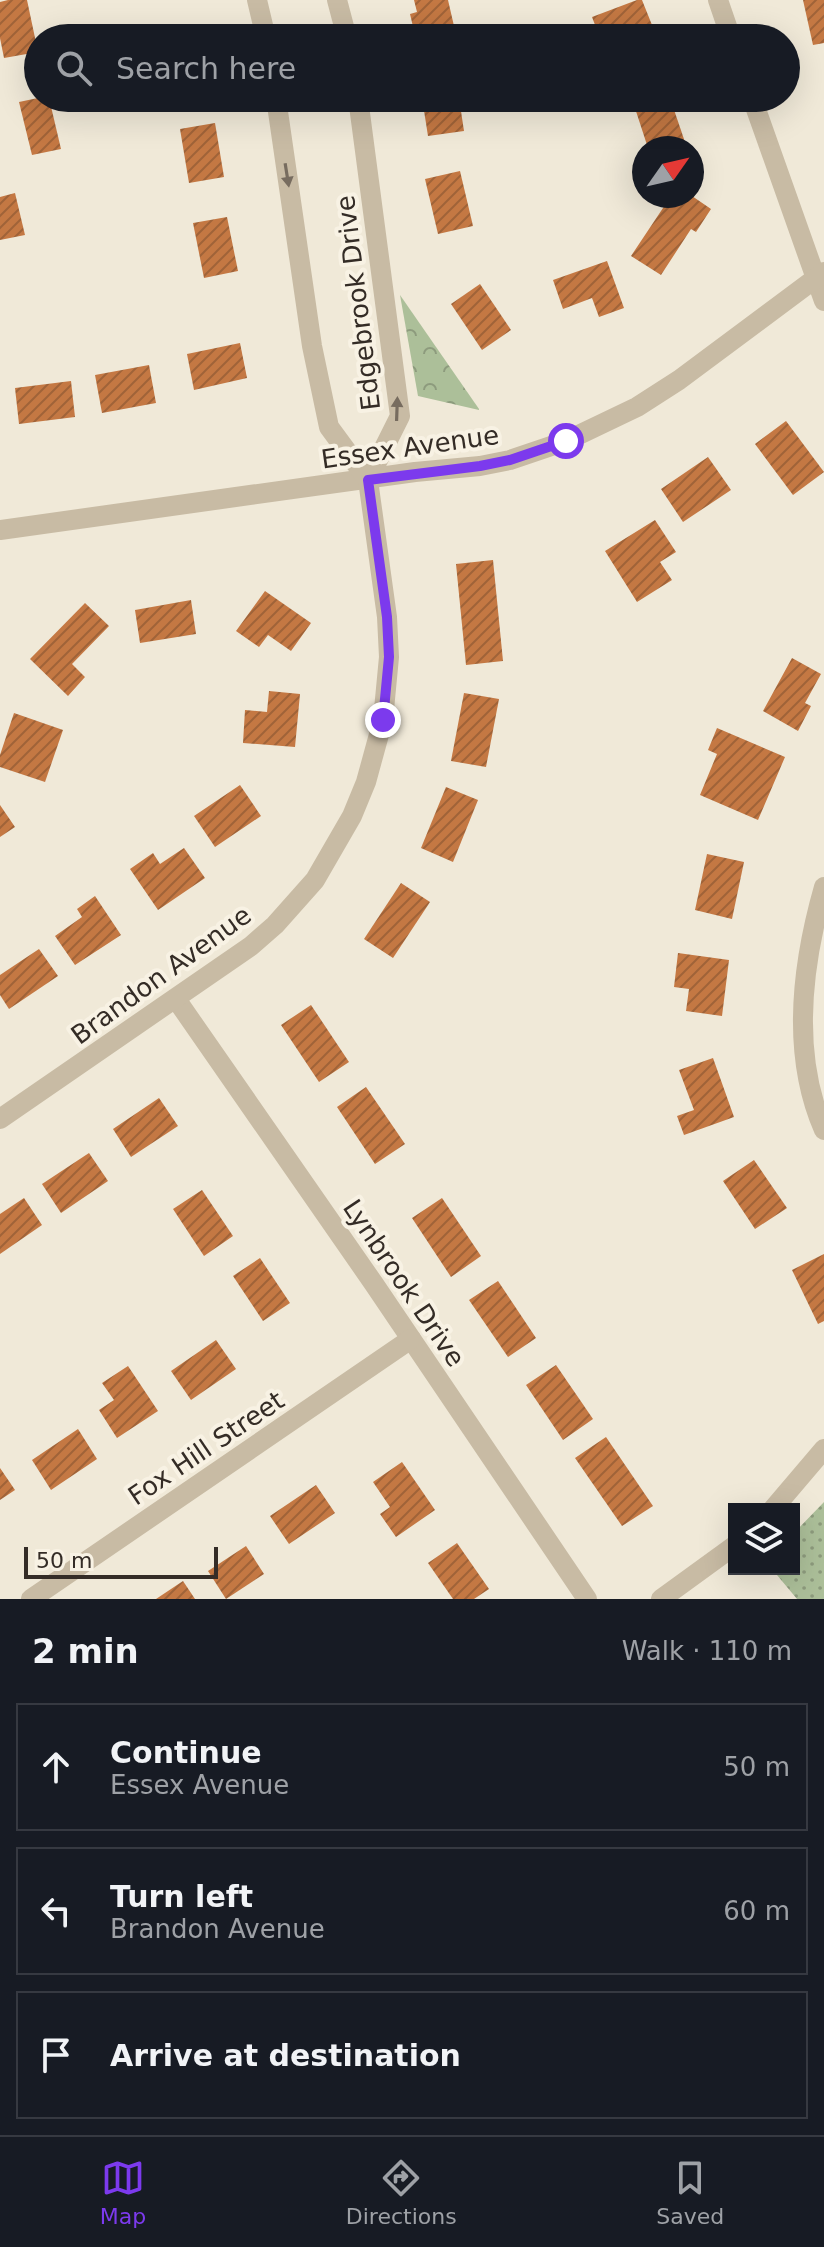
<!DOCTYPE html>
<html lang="en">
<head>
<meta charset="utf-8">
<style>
  body { margin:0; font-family:"DejaVu Sans",sans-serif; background:#20242c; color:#f1f3f6 }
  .controls { position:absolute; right:24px; bottom:24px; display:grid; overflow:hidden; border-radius:0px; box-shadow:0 8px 32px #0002 }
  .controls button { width:72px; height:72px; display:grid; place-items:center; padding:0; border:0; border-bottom:2px solid #363941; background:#171b24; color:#f1f3f6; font:40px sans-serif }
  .compass { position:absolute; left:632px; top:136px; width:72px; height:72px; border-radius:50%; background:#171b24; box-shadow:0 8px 32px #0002; rotate:56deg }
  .scale { position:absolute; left:24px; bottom:20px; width:194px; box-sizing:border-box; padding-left:8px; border:4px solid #342c26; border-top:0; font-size:22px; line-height:28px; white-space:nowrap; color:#342c26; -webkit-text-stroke:6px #f8f2e4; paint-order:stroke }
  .stop { position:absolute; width:24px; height:24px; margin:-18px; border:6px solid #7c3aed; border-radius:50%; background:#fff }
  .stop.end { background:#7c3aed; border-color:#fff; box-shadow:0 2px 8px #0008 }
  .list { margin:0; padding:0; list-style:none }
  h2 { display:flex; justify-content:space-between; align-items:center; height:104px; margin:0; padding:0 32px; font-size:34px }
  h2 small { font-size:26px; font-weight:400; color:#9ea1a6 }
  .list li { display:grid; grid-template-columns:52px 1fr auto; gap:24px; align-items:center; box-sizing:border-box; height:128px; margin:0 16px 16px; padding:0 16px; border:2px solid #363941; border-radius:0px }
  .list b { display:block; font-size:30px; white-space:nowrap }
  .list p { margin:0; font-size:26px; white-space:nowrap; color:#9ea1a6 }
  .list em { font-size:26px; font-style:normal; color:#9ea1a6 }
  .icon { flex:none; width:44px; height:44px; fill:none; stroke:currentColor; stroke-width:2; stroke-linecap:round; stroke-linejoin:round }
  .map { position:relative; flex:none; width:824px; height:1599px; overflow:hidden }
  .search { position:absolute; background:#171b24; box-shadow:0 8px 32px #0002; left:24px; right:24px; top:24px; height:88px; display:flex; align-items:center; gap:20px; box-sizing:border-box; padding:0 28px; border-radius:44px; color:#9ea1a6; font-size:30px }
  .sheet { height:536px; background:#171b24 }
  nav { display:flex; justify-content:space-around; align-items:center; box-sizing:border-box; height:112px; border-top:2px solid #363941; background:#171b24; font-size:22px; color:#9ea1a6 }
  nav a { display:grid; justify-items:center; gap:4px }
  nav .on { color:#7c3aed }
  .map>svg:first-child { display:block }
  .forest { fill:url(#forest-crowns) }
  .park { fill:url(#park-dots) }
  .building { fill:url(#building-hatch) }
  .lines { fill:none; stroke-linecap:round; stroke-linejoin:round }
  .minor { stroke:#c8bba4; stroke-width:20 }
  .oneway { fill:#776c5f }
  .route { stroke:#7c3aed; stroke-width:10 }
  .labels { text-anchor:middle; stroke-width:8; stroke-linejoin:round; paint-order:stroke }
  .street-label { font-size:26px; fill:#342c26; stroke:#f8f2e4 }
</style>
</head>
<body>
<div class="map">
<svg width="824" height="1599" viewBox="0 0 824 1599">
  <defs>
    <pattern id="forest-crowns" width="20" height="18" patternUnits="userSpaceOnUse" patternTransform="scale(2)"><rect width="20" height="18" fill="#acbf99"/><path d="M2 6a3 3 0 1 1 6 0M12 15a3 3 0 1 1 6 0" fill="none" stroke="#8d9b7d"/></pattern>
    <pattern id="park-dots" width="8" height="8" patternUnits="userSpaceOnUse" patternTransform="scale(2)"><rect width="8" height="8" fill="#acbf99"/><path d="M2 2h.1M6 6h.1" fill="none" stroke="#8d9b7d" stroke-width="1.8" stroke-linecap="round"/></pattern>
    <pattern id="building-hatch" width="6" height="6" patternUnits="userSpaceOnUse" patternTransform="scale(2)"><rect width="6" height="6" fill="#c47843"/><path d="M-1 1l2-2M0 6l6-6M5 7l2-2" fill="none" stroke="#a06338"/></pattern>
  </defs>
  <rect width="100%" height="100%" fill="#f0e9d8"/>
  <!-- forest -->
  <polygon class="forest" points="400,295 479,409 479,410 418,396"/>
  <!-- park -->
  <polygon class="park" points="824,1502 824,1599 797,1599 772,1569 794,1569 794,1533"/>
  <!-- building -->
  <g class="building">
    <polygon points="8,0 27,0 38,52 4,58 0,38 0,2"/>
    <polygon points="414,0 448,0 454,26 415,35 410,14 417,12"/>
    <polygon points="637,0 642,0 652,25 635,32 637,38 600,38 592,17"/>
    <polygon points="803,0 824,0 824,43 813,45"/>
    <polygon points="38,98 49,98 61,149 32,155 19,102"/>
    <polygon points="422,98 459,98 464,131 428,136"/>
    <polygon points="645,98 670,98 687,148 648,148 633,102"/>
    <polygon points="215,123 224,177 189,183 180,129"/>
    <polygon points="460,171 473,226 438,234 425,179"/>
    <polygon points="15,193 25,235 0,240 0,197"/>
    <polygon points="671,196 692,196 711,209 696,232 691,229 661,275 631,256"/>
    <polygon points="227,217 238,271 204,278 193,223"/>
    <polygon points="607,261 624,308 599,317 592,298 563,309 553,280"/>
    <polygon points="480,284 511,330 482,350 451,304"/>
    <polygon points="240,343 247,378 194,390 187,354"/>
    <polygon points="149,365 156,403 102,413 95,375"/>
    <polygon points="71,381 75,417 19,424 15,388"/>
    <polygon points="786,421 824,472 793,495 755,444"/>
    <polygon points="708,457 731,490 683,522 661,489"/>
    <polygon points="655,520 676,552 660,562 672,580 637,602 605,551"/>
    <polygon points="493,560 503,661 466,665 456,564"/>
    <polygon points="265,591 311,623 291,651 268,635 259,647 236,631"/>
    <polygon points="191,600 196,634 140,643 135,610"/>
    <polygon points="85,603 109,626 72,664 85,677 68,696 30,659"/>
    <polygon points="792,658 821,674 805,703 811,706 798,731 763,711"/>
    <polygon points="269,691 300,694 295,747 243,743 245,710 267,712"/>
    <polygon points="464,693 499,699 486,767 451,761"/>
    <polygon points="14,713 63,730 45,782 0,767 0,755"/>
    <polygon points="717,728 785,757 758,820 700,795 717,754 708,750"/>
    <polygon points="240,785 261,816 215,847 194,816"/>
    <polygon points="446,787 478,800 453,862 421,848"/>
    <polygon points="0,805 15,827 0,837"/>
    <polygon points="184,848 205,878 158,910 130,869 153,853 160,864"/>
    <polygon points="707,854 744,862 732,919 695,910"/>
    <polygon points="401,883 430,902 393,958 364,939"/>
    <polygon points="95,896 121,935 75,965 55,936 82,917 77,909"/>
    <polygon points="39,949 58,976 9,1009 0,995 0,975"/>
    <polygon points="678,953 729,960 722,1016 686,1011 689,989 674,987"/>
    <polygon points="311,1005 349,1062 319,1082 281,1025"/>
    <polygon points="713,1058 734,1117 684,1135 677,1116 694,1110 679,1070"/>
    <polygon points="366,1087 405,1144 375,1164 337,1107"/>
    <polygon points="159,1098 178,1126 131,1157 113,1129"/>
    <polygon points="89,1153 108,1181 61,1213 42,1184"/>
    <polygon points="754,1160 787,1208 755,1229 723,1181"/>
    <polygon points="202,1190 233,1236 204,1256 173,1209"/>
    <polygon points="24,1198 42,1225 0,1254 0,1214"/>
    <polygon points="442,1198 481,1256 451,1277 412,1218"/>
    <polygon points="824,1254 824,1321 818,1324 792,1270"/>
    <polygon points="260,1258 290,1303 263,1321 233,1276"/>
    <polygon points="498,1281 536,1338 508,1357 469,1300"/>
    <polygon points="216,1340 236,1369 191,1400 171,1371"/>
    <polygon points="556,1365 593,1419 563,1440 526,1385"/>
    <polygon points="128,1366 158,1411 117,1438 99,1410 114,1400 102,1383"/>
    <polygon points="78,1429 97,1459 51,1490 32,1460"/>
    <polygon points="606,1437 653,1506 622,1526 575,1458"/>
    <polygon points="402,1462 435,1510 396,1537 380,1514 390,1507 373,1482"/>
    <polygon points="0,1468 15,1490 0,1500"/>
    <polygon points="316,1485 335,1513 289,1544 270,1516"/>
    <polygon points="457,1543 489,1589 474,1599 453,1599 428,1563"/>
    <polygon points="246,1546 264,1574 226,1599 208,1571"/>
    <polygon points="183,1581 195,1599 156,1599"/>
  </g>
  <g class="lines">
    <!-- minor -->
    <g class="minor">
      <polyline points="257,0 266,38"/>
      <polyline points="337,0 347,38"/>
      <polyline points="718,0 731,38"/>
      <polyline points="358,98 400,416 368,480"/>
      <polyline points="752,98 824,301"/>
      <polyline points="0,530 415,472 480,466 510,460 566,441 637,407 679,380 824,272"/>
      <path d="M824,887C802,964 791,1055 824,1130"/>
      <polyline points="176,999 374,1284 587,1599"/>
      <polyline points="0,1119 251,946 275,925 315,880 352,816 366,782 383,720 389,657 387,617 368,480 329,427 312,346 276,98"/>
      <polyline points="773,1509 824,1449"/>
      <polyline points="31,1599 411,1339"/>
      <polyline points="661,1599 734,1546"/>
    </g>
  </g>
  <!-- one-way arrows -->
  <defs><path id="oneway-solid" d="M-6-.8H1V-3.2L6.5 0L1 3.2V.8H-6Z" transform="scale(2)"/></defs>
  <g class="oneway">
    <use href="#oneway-solid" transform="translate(287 175) rotate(81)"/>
    <use href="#oneway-solid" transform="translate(397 409) rotate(-88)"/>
  </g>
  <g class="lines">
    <!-- route -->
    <polyline class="route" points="383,720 389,657 387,617 368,480 480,466 510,460 566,441"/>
  </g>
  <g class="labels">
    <!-- street labels -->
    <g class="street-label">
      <text transform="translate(358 303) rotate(-97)" y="9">Edgebrook Drive</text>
      <text transform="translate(410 447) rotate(-8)" y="9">Essex Avenue</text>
      <text transform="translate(161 975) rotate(-36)" y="9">Brandon Avenue</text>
      <text transform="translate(404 1283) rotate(56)" y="9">Lynbrook Drive</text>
      <text transform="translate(206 1448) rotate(-34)" y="9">Fox Hill Street</text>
    </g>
  </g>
</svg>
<div class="controls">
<button><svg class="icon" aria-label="layers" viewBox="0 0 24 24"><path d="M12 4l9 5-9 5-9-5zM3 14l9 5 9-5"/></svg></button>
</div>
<svg class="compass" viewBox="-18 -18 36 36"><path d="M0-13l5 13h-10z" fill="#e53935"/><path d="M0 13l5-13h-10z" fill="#9ea1a6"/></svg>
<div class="scale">50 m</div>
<div class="stop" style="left:566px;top:441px"></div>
<div class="stop end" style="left:383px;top:720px"></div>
<div class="search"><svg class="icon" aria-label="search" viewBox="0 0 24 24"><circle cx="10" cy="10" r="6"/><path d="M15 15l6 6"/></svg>Search here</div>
</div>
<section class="sheet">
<h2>2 min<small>Walk · 110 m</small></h2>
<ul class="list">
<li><svg class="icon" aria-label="ahead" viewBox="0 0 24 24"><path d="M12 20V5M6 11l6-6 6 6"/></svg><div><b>Continue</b><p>Essex Avenue</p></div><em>50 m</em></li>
<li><svg class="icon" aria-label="left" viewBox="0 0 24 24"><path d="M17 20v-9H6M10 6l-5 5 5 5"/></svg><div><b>Turn left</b><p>Brandon Avenue</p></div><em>60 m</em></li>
<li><svg class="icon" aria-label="arrive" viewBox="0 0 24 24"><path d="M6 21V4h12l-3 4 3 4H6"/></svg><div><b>Arrive at destination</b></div></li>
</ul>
</section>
<nav>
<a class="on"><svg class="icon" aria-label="map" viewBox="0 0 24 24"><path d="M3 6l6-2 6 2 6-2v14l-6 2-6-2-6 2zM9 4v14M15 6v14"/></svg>Map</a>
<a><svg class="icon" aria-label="directions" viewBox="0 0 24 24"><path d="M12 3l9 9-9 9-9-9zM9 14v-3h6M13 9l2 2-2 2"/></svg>Directions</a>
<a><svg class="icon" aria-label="saved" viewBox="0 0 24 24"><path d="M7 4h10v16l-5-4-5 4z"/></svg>Saved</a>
</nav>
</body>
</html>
